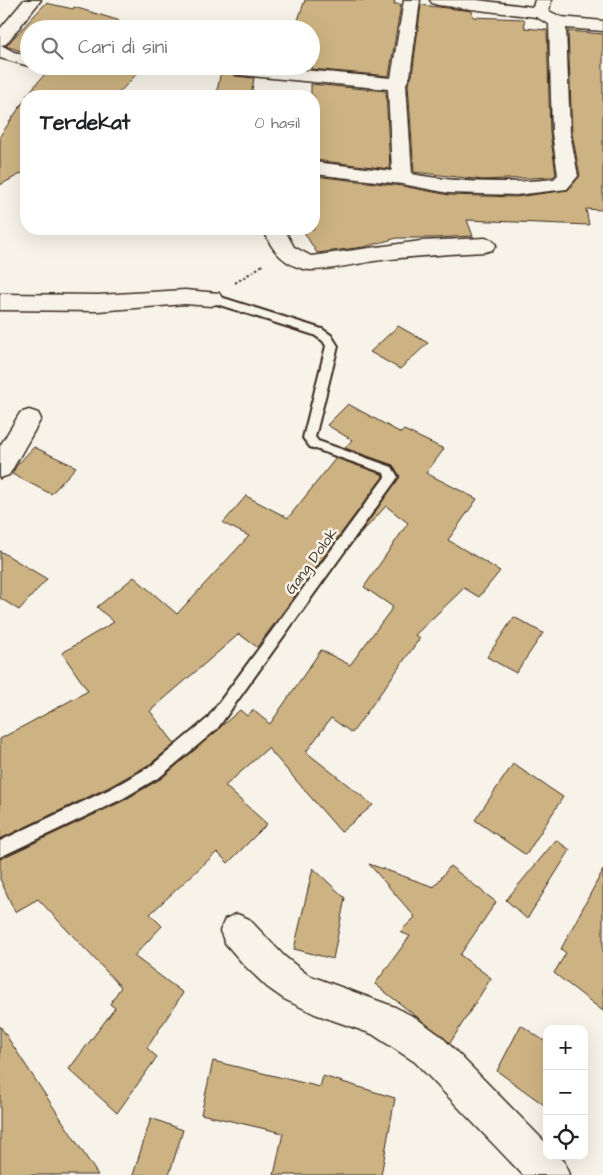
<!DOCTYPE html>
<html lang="id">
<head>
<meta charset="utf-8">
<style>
  body { margin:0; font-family:"Architects Daughter",sans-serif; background:#f6f6f6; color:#202124 }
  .controls { position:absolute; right:15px; bottom:15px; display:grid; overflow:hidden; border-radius:10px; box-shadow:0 5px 20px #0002 }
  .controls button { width:45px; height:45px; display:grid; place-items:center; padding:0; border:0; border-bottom:1px solid #e0e0e0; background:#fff; color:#202124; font:25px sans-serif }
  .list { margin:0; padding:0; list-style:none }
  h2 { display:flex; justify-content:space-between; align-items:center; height:65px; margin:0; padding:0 20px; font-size:21px }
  h2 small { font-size:16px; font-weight:400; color:#757577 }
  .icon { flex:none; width:28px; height:28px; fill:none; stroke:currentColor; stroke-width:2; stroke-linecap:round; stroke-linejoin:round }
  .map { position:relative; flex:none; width:603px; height:1175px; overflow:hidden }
  .search { position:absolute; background:#fff; box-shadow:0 5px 20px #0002; left:20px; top:20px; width:300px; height:55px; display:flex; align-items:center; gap:12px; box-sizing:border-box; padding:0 18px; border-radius:28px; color:#757577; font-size:19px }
  .panel { position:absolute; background:#fff; box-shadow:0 5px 20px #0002; left:20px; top:90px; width:300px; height:145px; border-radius:20px }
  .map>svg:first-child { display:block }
  .building { fill:#cdb383; stroke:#3b2a1e }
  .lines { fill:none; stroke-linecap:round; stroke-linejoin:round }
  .service-casing { stroke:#3b2a1e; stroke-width:4 }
  .minor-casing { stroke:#3b2a1e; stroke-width:3 }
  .path { stroke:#3b2a1e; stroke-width:2; stroke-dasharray:2.5 2.5; stroke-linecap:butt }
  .service { fill:#f7f3e8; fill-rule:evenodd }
  .minor { fill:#f7f3e8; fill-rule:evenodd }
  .labels { text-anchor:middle; stroke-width:5; stroke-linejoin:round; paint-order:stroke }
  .street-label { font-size:15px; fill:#3b2a1e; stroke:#f7f3e8 }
</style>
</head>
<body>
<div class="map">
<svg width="603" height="1175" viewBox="0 0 603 1175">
  <rect width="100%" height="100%" fill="#f7f3e8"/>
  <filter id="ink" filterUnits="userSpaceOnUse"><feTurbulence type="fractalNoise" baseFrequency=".02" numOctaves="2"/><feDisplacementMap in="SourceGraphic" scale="10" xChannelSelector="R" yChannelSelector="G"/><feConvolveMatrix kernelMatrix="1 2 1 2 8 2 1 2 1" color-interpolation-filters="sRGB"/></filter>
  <g filter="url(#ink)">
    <!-- building -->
    <g class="building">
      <polygon points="305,0 395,0 394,4 401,4 389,76 311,69 311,29 295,29"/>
      <polygon points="46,3 73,9 74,7 147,29 29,29 29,54 6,46"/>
      <polygon points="421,5 472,11 473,17 524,19 525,28 547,30 550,133 556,174 553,177 483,180 414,172 408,84 412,76"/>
      <polygon points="568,31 603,34 603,210 586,209 589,225 467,220 473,236 434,238 397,238 364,247 317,253 302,229 314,229 314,176 402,186 449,195 516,197 568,190 580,176 572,133"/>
      <polygon points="52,66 144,66 116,96 26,96"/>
      <polygon points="222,66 232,66 230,70 235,76 254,78 251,96 216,96"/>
      <polygon points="311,84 386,91 390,169 314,160 314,96 311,96"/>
      <polygon points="26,98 26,171 0,185 0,136"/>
      <polygon points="398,326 428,343 400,369 370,352"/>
      <polygon points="348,404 401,433 404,430 444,449 426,473 477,499 448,540 500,571 479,597 464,588 415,635 420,638 352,733 331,718 306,752 373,805 341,832 268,748 225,786 267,824 228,863 217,852 150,914 162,926 134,956 183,993 147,1048 157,1057 117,1113 69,1069 115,1008 110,1004 121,987 38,899 15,912 0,879 0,859 123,801 162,778 240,710 247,716 253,710 270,724 321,650 350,665 393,607 364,587 408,523 386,506 356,539 400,476 393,465 345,448 352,440 327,425"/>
      <polygon points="34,447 76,467 51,494 12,474 17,465"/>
      <polygon points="336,458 382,474 383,477 257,647 239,634 150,711 175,744 150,764 109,787 0,839 0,739 88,691 62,653 114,622 97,607 134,577 177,614 249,536 223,523 246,496 288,518"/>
      <polygon points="0,551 47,579 19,610 0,598"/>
      <polygon points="514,617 543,633 516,673 487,657"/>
      <polygon points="513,764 563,797 526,855 475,820"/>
      <polygon points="556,840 570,850 527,919 506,900"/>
      <polygon points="369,864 434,887 450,866 496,902 460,955 491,978 450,1043 375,984 410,936 400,932 415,917"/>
      <polygon points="313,868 345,898 333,959 294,949"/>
      <polygon points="603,870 603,1011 554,973 566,953 561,949"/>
      <polygon points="521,1025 547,1043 547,1107 497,1071"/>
      <polygon points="0,1026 98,1175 0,1175"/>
      <polygon points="213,1061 320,1087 323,1076 395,1098 381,1175 274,1175 283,1133 201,1114"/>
      <polygon points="151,1118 183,1130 169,1175 133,1175"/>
    </g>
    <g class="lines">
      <!-- service casing -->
      <g class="service-casing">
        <polygon id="service" points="211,294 322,329 331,335 338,346 315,437 318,441 392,467 398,477 217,729 161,776 122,799 0,857 0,841 110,789 151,766 207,719 385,477 384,473 310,447 303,438 326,346 323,341 314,335 207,301 205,298 207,295"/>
      </g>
      <!-- minor casing -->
      <g class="minor-casing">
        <g id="minor">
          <polygon points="24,0 41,0 6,44 1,45 14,52 29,56 29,66 0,58 0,29"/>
          <path d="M404,0H420L410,76L406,84L412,174C460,183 505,184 554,179L558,175L552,133L549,24L536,17L438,5L432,3L430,0H477L533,7L535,0H551L549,11L561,17L603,21V31L566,28L570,133L578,176L567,189L516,195L449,193L402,184L314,174V162L392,171L388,89L241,75L235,74L232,70L235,66H259L391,78Z"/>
          <path d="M264,229H284L294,247L311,256L421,241L485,238L492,240L496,245L492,250L485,252C448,254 411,256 374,261C358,264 323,271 309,270C286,267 270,250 264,229Z"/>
          <polygon points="185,290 219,293 222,298 219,303 211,306 185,304 98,311 0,310 0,294 98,295"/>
          <polygon points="29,410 38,413 41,419 9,475 0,478 0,446 20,413"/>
          <polygon points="237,914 249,919 284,956 308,975 395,1007 416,1018 441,1036 547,1144 547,1156 559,1156 564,1161 569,1175 523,1175 415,1062 372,1034 315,1014 284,999 267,987 245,966 225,943 220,931 225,919"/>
        </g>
      </g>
      <!-- path -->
      <polyline class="path" points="235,283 263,265"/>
      <!-- service -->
      <use href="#service" class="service"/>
      <!-- minor -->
      <use href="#minor" class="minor"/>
    </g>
  </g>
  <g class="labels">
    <!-- street labels -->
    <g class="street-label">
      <text transform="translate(311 561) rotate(-54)" y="5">Gang Dolok</text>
    </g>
  </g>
</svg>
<div class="controls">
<button>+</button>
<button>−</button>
<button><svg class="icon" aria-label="locate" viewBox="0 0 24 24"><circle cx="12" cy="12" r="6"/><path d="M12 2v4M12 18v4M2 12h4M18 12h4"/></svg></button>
</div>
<div class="search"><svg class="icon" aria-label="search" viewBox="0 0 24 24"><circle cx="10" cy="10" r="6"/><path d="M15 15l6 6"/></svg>Cari di sini</div>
<section class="panel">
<h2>Terdekat<small>0 hasil</small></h2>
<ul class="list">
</ul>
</section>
</div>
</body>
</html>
